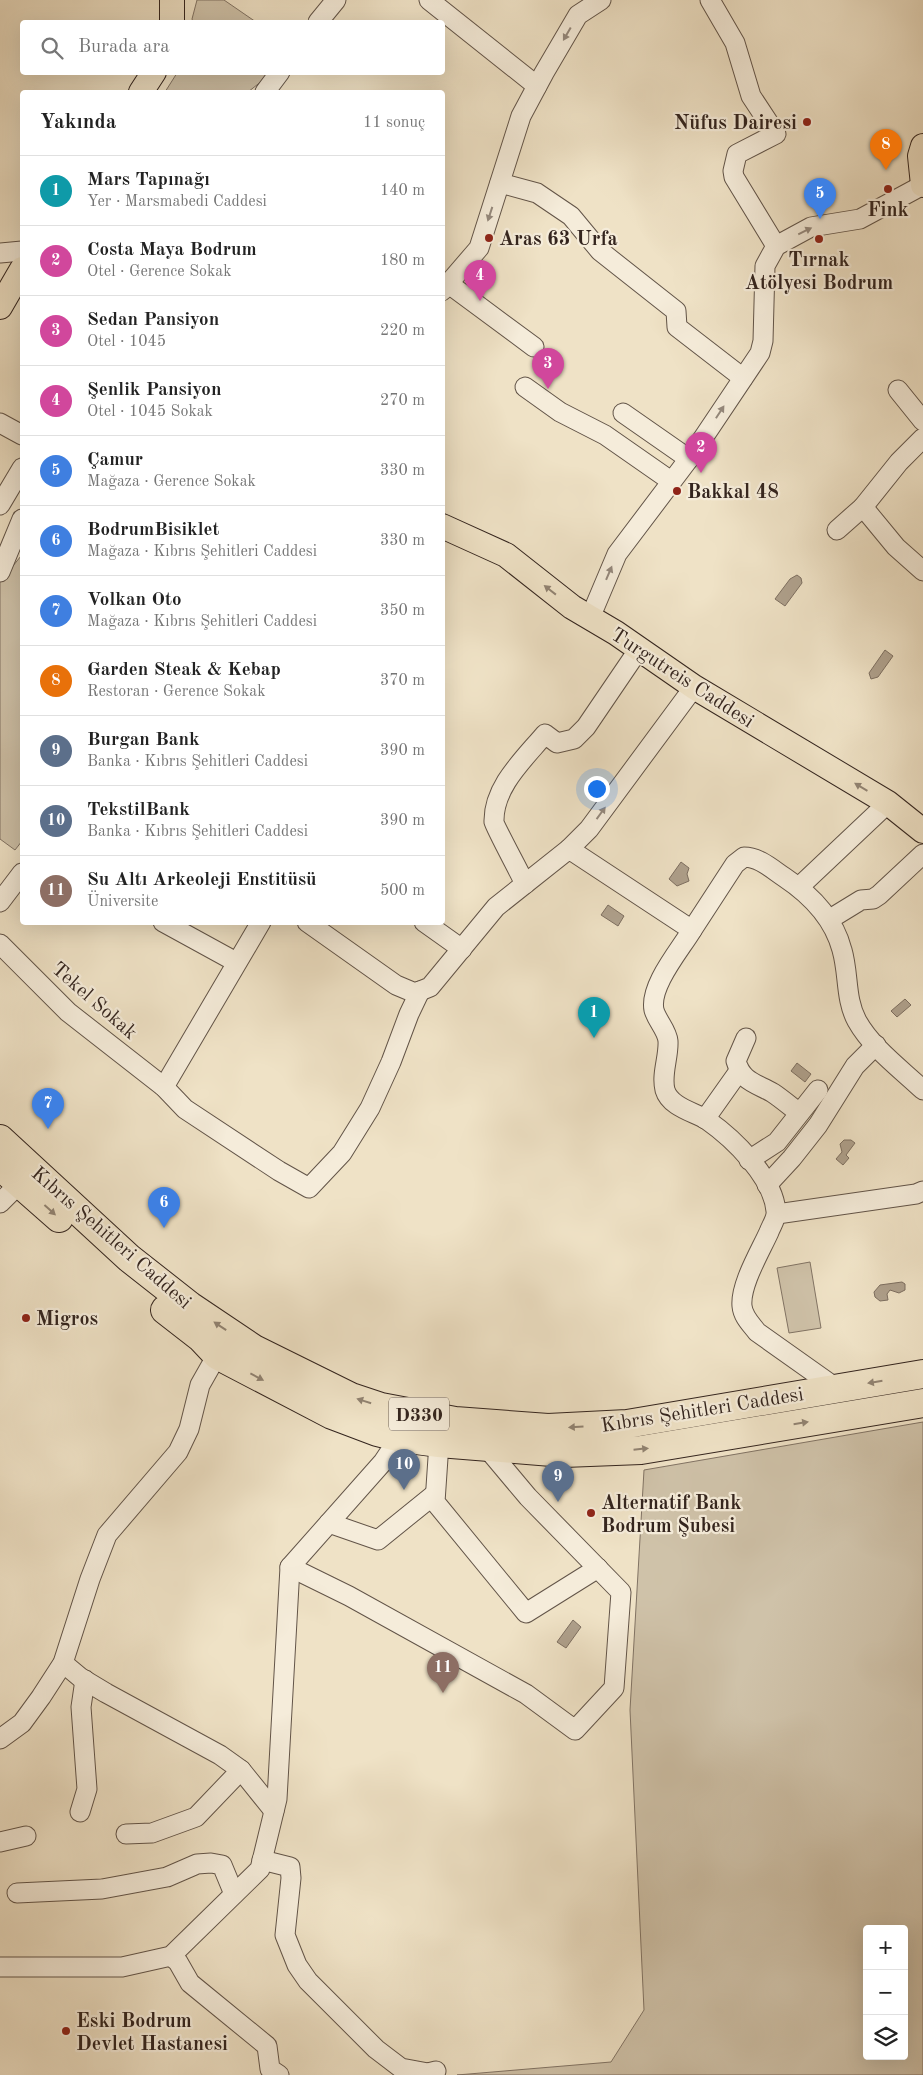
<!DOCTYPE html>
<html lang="tr">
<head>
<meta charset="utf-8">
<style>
  body { margin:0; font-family:"Old Standard TT",serif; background:#f2f2f2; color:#222 }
  .controls { position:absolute; right:15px; bottom:15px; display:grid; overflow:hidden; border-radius:5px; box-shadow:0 5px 20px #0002 }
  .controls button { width:45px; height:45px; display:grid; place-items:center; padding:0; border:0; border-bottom:1px solid #e0e0e0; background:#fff; color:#222; font:25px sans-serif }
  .you { position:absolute; left:596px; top:788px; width:18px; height:18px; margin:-12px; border:4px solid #fff; border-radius:50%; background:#1a73e8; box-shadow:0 0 0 8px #1a73e833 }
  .badge { display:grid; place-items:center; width:32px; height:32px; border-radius:50%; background:#8f2418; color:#fff; font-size:16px; font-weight:700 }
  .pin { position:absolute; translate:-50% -41px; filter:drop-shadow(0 1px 2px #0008) }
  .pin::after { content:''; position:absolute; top:26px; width:18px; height:15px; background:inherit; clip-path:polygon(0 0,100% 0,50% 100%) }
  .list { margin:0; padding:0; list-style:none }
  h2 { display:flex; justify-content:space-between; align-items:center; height:65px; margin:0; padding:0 20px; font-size:21px }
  h2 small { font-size:16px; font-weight:400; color:#767676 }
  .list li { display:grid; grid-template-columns:32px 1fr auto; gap:15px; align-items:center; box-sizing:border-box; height:70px; padding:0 20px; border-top:1px solid #e0e0e0 }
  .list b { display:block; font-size:19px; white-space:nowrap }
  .list p { margin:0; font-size:16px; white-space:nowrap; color:#767676 }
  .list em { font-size:16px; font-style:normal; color:#767676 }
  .icon { flex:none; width:28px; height:28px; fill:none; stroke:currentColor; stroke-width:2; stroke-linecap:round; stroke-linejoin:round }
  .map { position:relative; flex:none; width:923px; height:2075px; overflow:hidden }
  .search { position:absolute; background:#fff; box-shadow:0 5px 20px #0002; left:20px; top:20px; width:425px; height:55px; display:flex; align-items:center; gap:12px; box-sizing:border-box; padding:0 18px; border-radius:5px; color:#767676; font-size:19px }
  .panel { position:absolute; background:#fff; box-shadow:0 5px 20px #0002; left:20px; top:90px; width:425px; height:835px; border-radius:5px }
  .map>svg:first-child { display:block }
  .green { fill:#cfc2a9; stroke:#817364; fill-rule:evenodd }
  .water { fill:#afa18d; stroke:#7d6f61 }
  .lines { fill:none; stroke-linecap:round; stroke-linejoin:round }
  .minor-casing { stroke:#625448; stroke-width:21 }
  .major-casing { stroke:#33241e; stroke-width:26 }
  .highway-casing { stroke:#33241e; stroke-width:30 }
  .minor { stroke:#f5ecda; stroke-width:19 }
  .major { stroke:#efe2c6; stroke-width:24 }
  .highway { stroke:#efe2c6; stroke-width:28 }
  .oneway { fill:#94887c }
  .oneway2 { fill:#918372 }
  .poi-dot { fill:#8f2418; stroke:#f5ecda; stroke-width:2 }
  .labels { text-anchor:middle; stroke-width:4.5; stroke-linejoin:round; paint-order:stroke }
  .shield { fill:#f5ecda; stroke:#6d6056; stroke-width:1 }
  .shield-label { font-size:19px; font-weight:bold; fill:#33241e }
  .poi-label { font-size:20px; font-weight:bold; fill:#33241e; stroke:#f5ecda; text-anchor:start }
  .street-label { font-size:20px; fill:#33241e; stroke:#f5ecda }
</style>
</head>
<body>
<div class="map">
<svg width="923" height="2075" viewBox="0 0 923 2075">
  <rect width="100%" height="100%" fill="#efe2c6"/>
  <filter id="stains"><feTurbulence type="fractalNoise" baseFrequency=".004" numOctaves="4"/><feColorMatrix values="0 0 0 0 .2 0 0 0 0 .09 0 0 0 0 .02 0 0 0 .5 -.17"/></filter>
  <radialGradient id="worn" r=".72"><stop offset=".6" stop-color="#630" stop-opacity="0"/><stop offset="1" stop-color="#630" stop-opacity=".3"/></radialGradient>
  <!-- green -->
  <g class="green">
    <polygon points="197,0 224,0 256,22 193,22 192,19"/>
    <polygon points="177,73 272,73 248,92 165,92"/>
    <polygon points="21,556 22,556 22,841 15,850 0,839 0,582"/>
    <polygon points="810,1262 821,1328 789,1333 777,1268"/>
    <path d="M923,1422V2075H457L611,2062L644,2010L630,1710L644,1470ZM867,1929H904V2056H867Z"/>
  </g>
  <!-- water -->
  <g class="water">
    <polygon points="797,575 801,578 802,583 785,606 775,599 790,579"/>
    <polygon points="885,650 893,656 878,677 871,679 869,673"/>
    <polygon points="681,862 689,868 687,874 689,881 677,886 669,879"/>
    <polygon points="608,905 624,916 618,926 601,915"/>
    <polygon points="905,999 911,1005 897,1017 891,1011"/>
    <polygon points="797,1063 811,1074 805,1082 791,1071"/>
    <polygon points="844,1140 851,1140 855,1143 846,1155 849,1158 843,1165 836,1159 842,1152 840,1144"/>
    <polygon points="902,1282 905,1284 905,1290 899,1293 890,1290 887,1294 888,1300 880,1301 875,1297 874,1292 880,1285"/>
    <polygon points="573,1620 581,1627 566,1648 557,1642"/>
  </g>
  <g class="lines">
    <!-- minor casing -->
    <g class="minor-casing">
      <g id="minor">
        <polyline points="429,0 537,86"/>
        <polyline points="710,0 735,43 751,96 776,134 737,154 733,171 734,177 776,246"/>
        <polyline points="318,22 336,0"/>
        <polyline points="265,92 280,72"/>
        <polyline points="500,183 537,193 571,216 600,251 676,311 677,327 743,378"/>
        <polyline points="0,253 22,251"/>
        <polyline points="449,284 534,347"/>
        <polyline points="442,291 479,248 521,116 544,73 578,15 601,0"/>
        <polyline points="525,387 560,412 605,435 671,481"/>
        <polyline points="898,390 923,421"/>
        <polyline points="623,413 689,459"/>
        <polyline points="0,423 22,435"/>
        <polyline points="0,505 22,468"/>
        <polyline points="863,507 899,462 923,438"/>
        <polyline points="837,530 863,507 896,547 923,571"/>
        <polyline points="0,572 22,519"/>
        <polyline points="590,618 617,554 691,456 760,353 763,341 765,266 776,246 811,227 860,219 923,185"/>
        <polyline points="569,849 589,829 694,687"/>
        <path d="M525,884C521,875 495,827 494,822C493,787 524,759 545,734L557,743L574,739L586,727L639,649"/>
        <polyline points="799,887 888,803"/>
        <polyline points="0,902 22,873"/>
        <polyline points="830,919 861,900 873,899 879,895 923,854"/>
        <polyline points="163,922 236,962"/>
        <path d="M307,922L396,985L415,993L430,987L496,907L569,849L692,930C680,950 649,986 654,1010C657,1021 667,1030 668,1041C669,1057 661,1074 665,1090C670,1107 694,1112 707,1120C734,1139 773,1177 776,1211C777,1218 771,1226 769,1232C760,1252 740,1285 742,1306C743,1317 751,1324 757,1332L836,1388"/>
        <polyline points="424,922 462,949"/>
        <path d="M692,930L735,864L744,857C759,857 772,869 784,877C811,895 834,919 842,950C849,974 845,999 857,1021C872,1048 901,1069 923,1090"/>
        <polyline points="0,944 68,1012 164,1087 185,1109 279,1171 309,1188 342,1153 370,1108 391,1062 409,1014 420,991"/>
        <path d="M746,1038L736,1061C742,1082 756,1083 773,1093C782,1099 790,1106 798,1112"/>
        <polyline points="164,1087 261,922"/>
        <polyline points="705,1119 739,1071"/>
        <polyline points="749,1160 777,1142 818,1090"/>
        <polyline points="767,1185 792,1158 818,1125 855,1066 876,1045"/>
        <polyline points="0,1203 20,1183"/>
        <polyline points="777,1214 916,1194 923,1191"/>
        <polyline points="439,1443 435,1502 526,1613 598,1568"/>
        <polyline points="329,1523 378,1540 435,1494"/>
        <polyline points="290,1567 349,1596 526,1694 575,1730 614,1688 621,1592 528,1497 486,1447"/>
        <polyline points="63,1663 81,1678 106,1693 220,1755 241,1770 274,1811"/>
        <polyline points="0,1739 22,1723 41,1697 63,1663 90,1579 107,1535 178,1452 189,1429 200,1385 217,1355"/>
        <polyline points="80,1812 87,1789 81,1707 85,1680"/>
        <polyline points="126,1834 152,1833 196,1817 241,1770"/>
        <polyline points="0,1842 26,1836"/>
        <polyline points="262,1860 290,1867 291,1878 285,1935 297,1965 308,1981 376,2049 401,2068 428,2073 436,2071"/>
        <polyline points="17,1893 102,1889 167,1877 197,1864 211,1863 222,1865 234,1894"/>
        <polyline points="171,1956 178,1962 190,1983 267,2046 270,2069 279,2075"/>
        <polyline points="0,1967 122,1967 171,1956 260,1869 277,1799 290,1567 383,1462 405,1429"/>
      </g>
    </g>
    <!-- major casing -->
    <g class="major-casing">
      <g id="major">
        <polyline points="172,22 172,0"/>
        <polyline points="141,92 154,72"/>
        <polyline points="923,146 920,156 923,185"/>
        <polyline points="0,307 22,269"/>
        <polyline points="442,526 506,555 572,607 616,633 694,687 888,803 923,831"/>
      </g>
    </g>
    <!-- highway casing -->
    <g class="highway-casing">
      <g id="highway">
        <polyline points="0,1139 129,1258 190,1306 254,1349 351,1397 381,1407 455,1421 548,1428 627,1424 923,1374"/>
        <polyline points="0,1166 59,1218"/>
        <polyline points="165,1310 201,1338 217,1355 332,1415 377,1432 401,1438 439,1443 564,1453 641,1450 923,1403"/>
      </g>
    </g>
    <!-- minor -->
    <use href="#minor" class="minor"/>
    <!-- major -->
    <use href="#major" class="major"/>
    <!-- highway -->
    <use href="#highway" class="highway"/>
  </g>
  <!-- one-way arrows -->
  <defs><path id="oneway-solid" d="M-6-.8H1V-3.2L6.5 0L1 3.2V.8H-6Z" transform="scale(1.25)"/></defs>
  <g class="oneway">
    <use href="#oneway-solid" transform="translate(567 34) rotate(120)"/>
    <use href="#oneway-solid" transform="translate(490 214) rotate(108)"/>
    <use href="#oneway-solid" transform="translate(805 231) rotate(-26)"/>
    <use href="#oneway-solid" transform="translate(720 412) rotate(-57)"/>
    <use href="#oneway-solid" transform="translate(609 573) rotate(-67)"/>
    <use href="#oneway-solid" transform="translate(601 813) rotate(-54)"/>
  </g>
  <g class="oneway2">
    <use href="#oneway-solid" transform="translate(550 590) rotate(-142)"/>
    <use href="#oneway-solid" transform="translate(861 787) rotate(-149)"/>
    <use href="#oneway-solid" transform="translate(50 1210) rotate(42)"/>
    <use href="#oneway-solid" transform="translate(220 1326) rotate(-146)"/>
    <use href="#oneway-solid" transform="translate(257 1377) rotate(28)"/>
    <use href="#oneway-solid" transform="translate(875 1382) rotate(171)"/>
    <use href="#oneway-solid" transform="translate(364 1401) rotate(-162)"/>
    <use href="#oneway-solid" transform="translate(801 1423) rotate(-9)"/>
    <use href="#oneway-solid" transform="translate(576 1427) rotate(177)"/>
    <use href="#oneway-solid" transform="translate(641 1449) rotate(-6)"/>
  </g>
  <!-- markers -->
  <g class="poi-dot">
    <circle cx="807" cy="122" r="5"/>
    <circle cx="888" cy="189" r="5"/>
    <circle cx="489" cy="238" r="5"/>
    <circle cx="819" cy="239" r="5"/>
    <circle cx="677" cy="491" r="5"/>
    <circle cx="26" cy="1318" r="5"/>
    <circle cx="591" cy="1513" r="5"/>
    <circle cx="66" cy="2031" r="5"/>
  </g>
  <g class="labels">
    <!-- shield labels -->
    <rect class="shield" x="389" y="1397.5" width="60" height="33" rx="4"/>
    <g class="shield-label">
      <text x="419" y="1421">D330</text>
    </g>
    <!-- poi labels -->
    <g class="poi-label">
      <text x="797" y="129" text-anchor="end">Nüfus Dairesi</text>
      <text x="888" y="216" text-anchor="middle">Fink</text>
      <text x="499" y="245">Aras 63 Urfa</text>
      <text x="819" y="266" text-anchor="middle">Tırnak<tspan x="819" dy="23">Atölyesi Bodrum</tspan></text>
      <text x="687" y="498">Bakkal 48</text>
      <text x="36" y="1325">Migros</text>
      <text x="601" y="1509">Alternatif Bank<tspan x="601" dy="23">Bodrum Şubesi</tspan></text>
      <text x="76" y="2027">Eski Bodrum<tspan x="76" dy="23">Devlet Hastanesi</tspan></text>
    </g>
    <!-- street labels -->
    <g class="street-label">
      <text transform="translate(683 677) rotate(33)" y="7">Turgutreis Caddesi</text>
      <text transform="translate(95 1000) rotate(41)" y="7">Tekel Sokak</text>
      <text transform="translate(112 1237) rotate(41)" y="7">Kıbrıs Şehitleri Caddesi</text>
      <text transform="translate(702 1409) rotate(-9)" y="7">Kıbrıs Şehitleri Caddesi</text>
    </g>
  </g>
  <rect width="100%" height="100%" filter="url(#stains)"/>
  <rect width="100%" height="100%" fill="url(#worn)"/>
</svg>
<div class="controls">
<button>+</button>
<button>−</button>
<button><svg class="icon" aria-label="layers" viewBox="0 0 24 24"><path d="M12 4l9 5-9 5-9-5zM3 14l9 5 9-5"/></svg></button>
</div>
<div class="you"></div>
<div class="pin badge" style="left:594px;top:1038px;background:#0f9aa8">1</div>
<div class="pin badge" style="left:701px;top:473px;background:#d1479c">2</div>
<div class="pin badge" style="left:548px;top:389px;background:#d1479c">3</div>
<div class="pin badge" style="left:480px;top:301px;background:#d1479c">4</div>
<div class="pin badge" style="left:820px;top:219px;background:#3f7fe0">5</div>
<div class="pin badge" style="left:164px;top:1228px;background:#3f7fe0">6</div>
<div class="pin badge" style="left:48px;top:1129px;background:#3f7fe0">7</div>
<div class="pin badge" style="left:886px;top:170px;background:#e8710a">8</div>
<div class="pin badge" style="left:558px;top:1502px;background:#5c6f8a">9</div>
<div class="pin badge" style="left:404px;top:1490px;background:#5c6f8a">10</div>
<div class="pin badge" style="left:443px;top:1693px;background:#8d6e63">11</div>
<div class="search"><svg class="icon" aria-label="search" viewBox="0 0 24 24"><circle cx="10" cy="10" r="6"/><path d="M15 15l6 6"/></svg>Burada ara</div>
<section class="panel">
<h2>Yakında<small>11 sonuç</small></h2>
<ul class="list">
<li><span class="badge" style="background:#0f9aa8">1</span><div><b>Mars Tapınağı</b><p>Yer · Marsmabedi Caddesi</p></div><em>140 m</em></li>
<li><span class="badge" style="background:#d1479c">2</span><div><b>Costa Maya Bodrum</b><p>Otel · Gerence Sokak</p></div><em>180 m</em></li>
<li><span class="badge" style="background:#d1479c">3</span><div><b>Sedan Pansiyon</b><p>Otel · 1045</p></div><em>220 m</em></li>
<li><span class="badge" style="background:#d1479c">4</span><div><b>Şenlik Pansiyon</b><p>Otel · 1045 Sokak</p></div><em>270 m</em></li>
<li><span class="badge" style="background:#3f7fe0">5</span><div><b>Çamur</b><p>Mağaza · Gerence Sokak</p></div><em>330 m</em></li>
<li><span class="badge" style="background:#3f7fe0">6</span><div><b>BodrumBisiklet</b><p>Mağaza · Kıbrıs Şehitleri Caddesi</p></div><em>330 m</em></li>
<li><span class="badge" style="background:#3f7fe0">7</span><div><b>Volkan Oto</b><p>Mağaza · Kıbrıs Şehitleri Caddesi</p></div><em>350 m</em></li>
<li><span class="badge" style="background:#e8710a">8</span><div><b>Garden Steak &amp; Kebap</b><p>Restoran · Gerence Sokak</p></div><em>370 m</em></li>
<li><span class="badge" style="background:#5c6f8a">9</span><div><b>Burgan Bank</b><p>Banka · Kıbrıs Şehitleri Caddesi</p></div><em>390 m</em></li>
<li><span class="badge" style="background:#5c6f8a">10</span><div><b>TekstilBank</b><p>Banka · Kıbrıs Şehitleri Caddesi</p></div><em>390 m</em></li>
<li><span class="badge" style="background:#8d6e63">11</span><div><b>Su Altı Arkeoleji Enstitüsü</b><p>Üniversite</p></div><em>500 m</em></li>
</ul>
</section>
</div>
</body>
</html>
